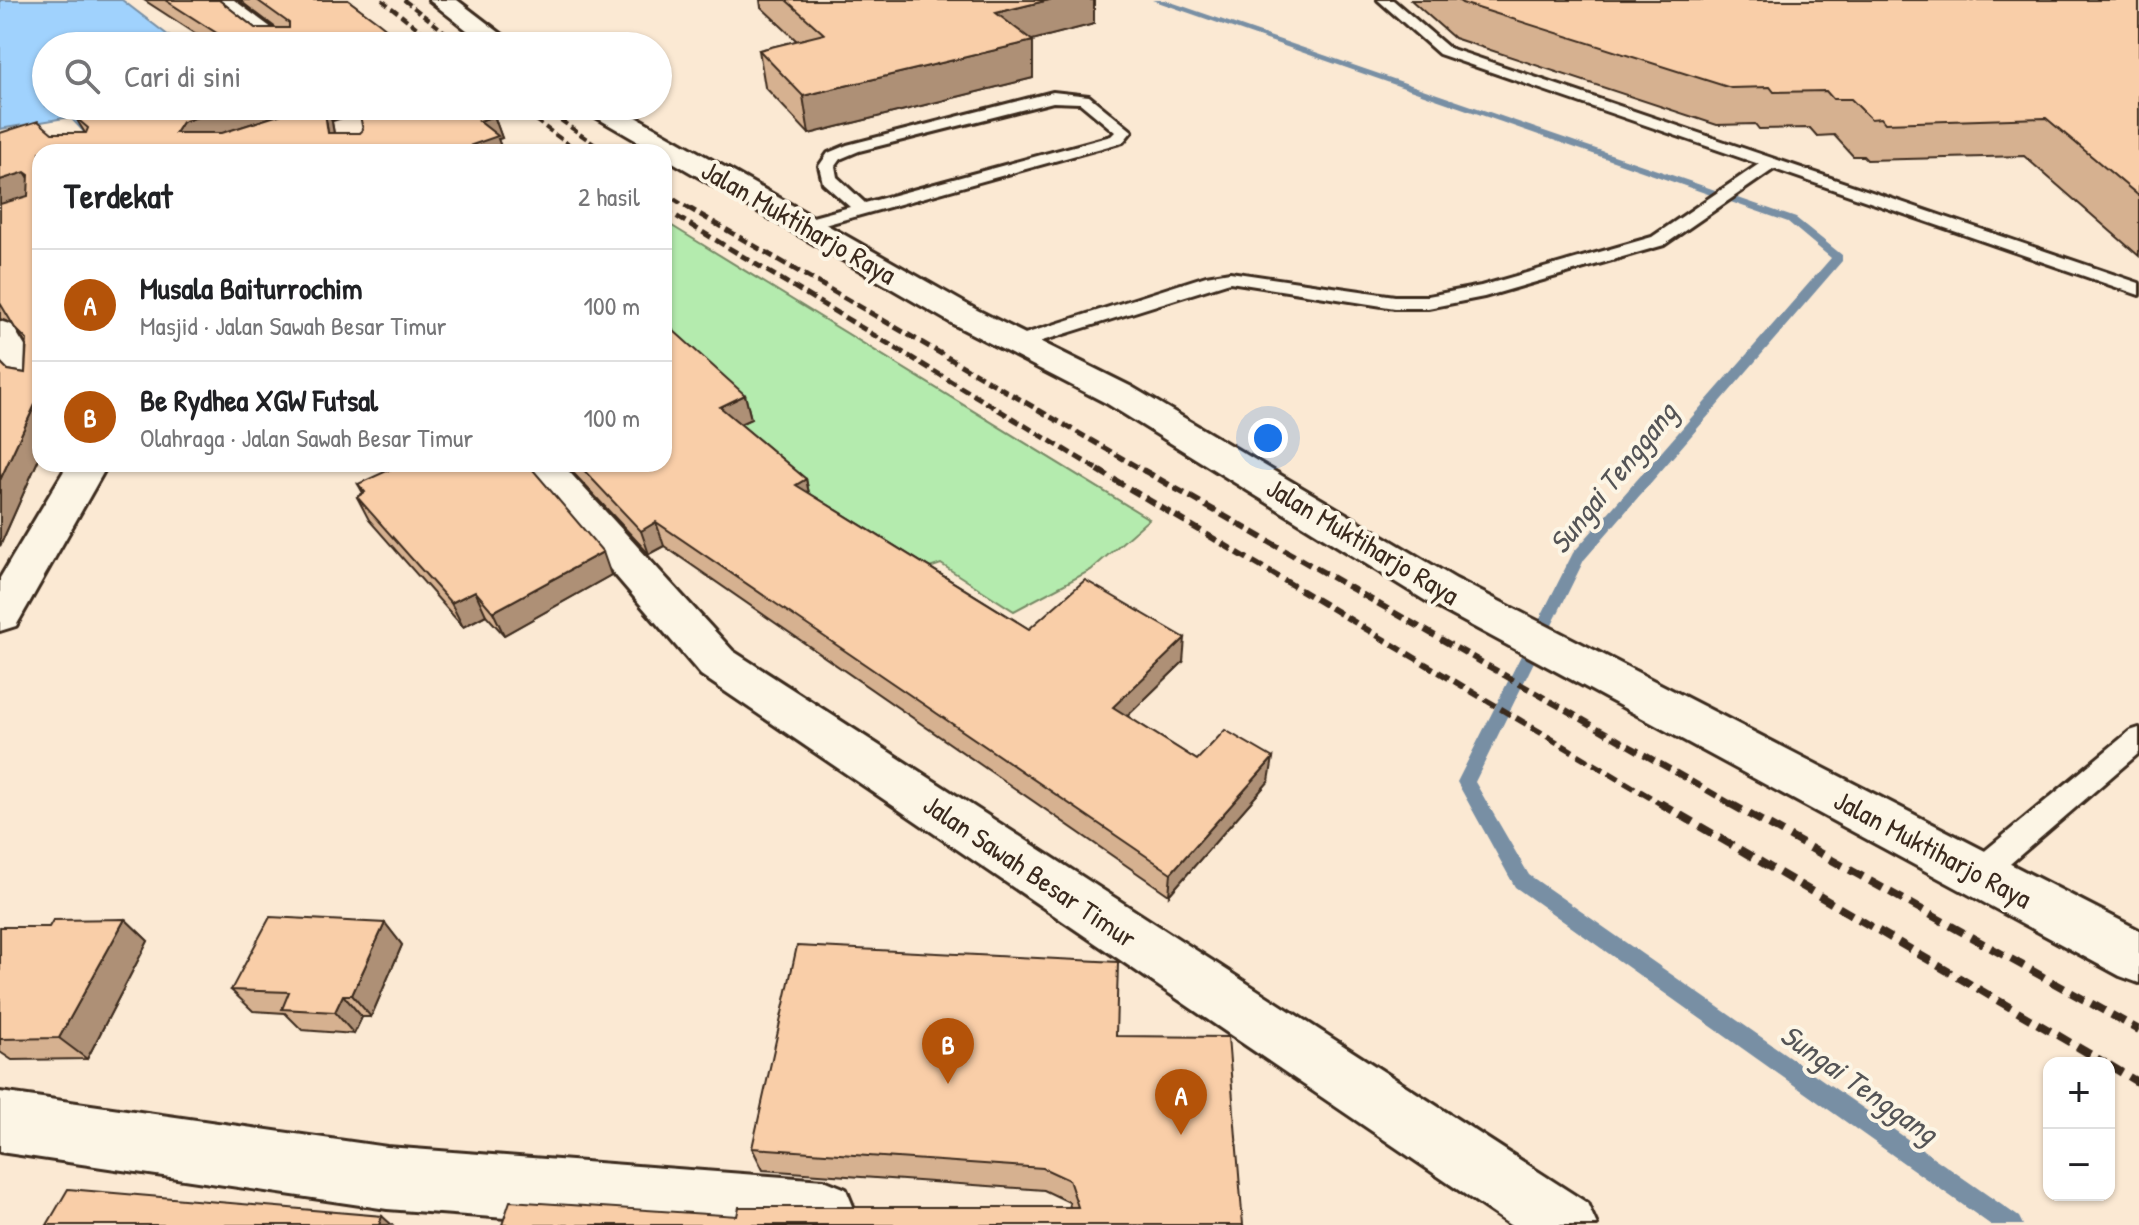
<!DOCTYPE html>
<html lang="id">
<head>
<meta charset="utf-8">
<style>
  :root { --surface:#fff; --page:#f6f6f6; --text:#202124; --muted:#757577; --line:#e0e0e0; --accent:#b45309 }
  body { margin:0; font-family:"Patrick Hand",sans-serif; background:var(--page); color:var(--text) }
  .controls { position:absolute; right:24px; bottom:24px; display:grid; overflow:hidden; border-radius:16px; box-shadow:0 2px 6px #0004 }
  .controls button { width:72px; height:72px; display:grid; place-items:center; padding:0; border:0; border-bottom:2px solid var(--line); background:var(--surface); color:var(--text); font:40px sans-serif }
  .you { position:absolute; left:1268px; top:438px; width:28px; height:28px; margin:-20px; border:6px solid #fff; border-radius:50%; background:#1a73e8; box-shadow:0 0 0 12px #1a73e833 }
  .badge { display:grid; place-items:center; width:52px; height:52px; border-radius:50%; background:var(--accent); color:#fff; font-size:26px; font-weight:700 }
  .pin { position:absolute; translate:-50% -66px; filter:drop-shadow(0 2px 4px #0008) }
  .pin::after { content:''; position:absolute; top:42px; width:28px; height:24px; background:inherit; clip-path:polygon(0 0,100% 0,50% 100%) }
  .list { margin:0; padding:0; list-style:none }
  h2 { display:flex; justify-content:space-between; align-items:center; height:104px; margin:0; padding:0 32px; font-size:34px }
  h2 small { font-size:26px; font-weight:400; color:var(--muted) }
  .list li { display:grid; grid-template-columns:52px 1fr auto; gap:24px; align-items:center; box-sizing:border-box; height:112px; padding:0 32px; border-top:2px solid var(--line) }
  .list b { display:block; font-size:30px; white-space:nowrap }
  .list p { margin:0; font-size:26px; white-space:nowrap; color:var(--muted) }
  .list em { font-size:26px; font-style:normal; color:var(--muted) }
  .icon { flex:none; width:44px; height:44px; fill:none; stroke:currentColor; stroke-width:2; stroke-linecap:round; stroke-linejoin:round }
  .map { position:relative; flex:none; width:2139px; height:1225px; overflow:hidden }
  .search { position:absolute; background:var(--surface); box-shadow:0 2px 6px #0004; left:32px; top:32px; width:640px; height:88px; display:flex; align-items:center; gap:20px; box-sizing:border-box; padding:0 28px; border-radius:44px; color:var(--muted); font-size:30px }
  .panel { position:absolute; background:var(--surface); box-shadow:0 2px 6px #0004; left:32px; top:144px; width:640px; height:328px; border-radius:24px }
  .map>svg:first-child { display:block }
  .green { fill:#b4ebae; stroke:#788a66; stroke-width:2 }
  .water { fill:#a0d2fd; stroke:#788fa4; stroke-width:2 }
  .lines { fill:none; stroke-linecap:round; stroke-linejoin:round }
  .stream { fill:#788fa4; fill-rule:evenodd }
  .service-casing { stroke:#3b2a1e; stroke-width:6 }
  .minor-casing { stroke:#3b2a1e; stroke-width:6 }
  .tertiary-casing { stroke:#3b2a1e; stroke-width:6 }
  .service { fill:#fcf5e5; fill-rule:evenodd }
  .minor { fill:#fcf5e5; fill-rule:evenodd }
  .tertiary { fill:#fcf5e5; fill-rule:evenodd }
  .rail-far3 { stroke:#3b2a1e; stroke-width:4; stroke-dasharray:8 4; stroke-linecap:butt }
  .rail-far2 { stroke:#3b2a1e; stroke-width:5; stroke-dasharray:10 5; stroke-linecap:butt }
  .rail-far1 { stroke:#3b2a1e; stroke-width:6; stroke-dasharray:12 6; stroke-linecap:butt }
  .rail { stroke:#3b2a1e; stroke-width:8; stroke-dasharray:15 8; stroke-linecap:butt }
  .wall { fill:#d6b190; stroke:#3b2a1e; stroke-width:2 }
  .shaded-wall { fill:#ae9076; stroke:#3b2a1e; stroke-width:2 }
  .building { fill:#f9cea8; stroke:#3b2a1e; stroke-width:2 }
  .labels { text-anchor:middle; stroke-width:8; stroke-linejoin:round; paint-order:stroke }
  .street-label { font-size:28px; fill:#3b2a1e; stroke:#fcf5e5 }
  .water-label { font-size:30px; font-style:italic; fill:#545456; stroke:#fcf5e5 }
</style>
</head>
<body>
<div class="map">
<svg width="2139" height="1225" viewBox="0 0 2139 1225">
  <rect width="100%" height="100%" fill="#fbe9d3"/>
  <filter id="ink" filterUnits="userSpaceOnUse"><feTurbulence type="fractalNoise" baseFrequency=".0125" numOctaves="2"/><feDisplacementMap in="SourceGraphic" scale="16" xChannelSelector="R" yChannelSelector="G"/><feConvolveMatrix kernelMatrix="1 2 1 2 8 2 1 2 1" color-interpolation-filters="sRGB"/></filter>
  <g filter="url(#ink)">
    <path class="green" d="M 664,221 L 1149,519 L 1091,570 L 1014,611 L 941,564 L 903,577 L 717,413 L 664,354 Z"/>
    <path class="water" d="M 0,0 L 122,0 L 182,46 L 46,46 L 46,106 L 187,106 L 86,134 L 70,117 L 0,129 Z"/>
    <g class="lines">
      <path class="stream" d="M 1152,0 L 1165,0 L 1796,218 L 1842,255 L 1842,261 L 1584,560 L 1475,782 L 1529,875 L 2019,1217 L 2023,1225 L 1991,1225 L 1515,887 L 1457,782 L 1573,553 L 1831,258 L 1788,222 Z"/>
      <g class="service-casing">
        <g id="service">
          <path d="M 1378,0 L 1393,0 L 1449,48 L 2139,283 L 2139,295 L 1774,169 L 1664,245 L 1484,297 L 1428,308 L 1395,308 L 1230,282 L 1023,347 L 1009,347 L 1006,343 L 1009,339 L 1206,276 L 1230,272 L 1395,296 L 1428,296 L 1481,286 L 1652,237 L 1759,164 L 1439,54 Z"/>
          <path d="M 1053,92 L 1089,96 L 1132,131 L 1123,142 L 810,229 L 804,230 L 795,225 L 798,221 L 850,207 L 823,183 L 819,166 L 828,153 L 847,145 ZM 1053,102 L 1080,103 L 1115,132 L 1111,136 L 865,203 L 837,177 L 835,166 L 840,159 L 859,151 Z"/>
          <path d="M 2139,728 L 2139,753 L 1989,882 L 1979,885 L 1969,882 L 1965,873 L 1969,864 L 2130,731 Z"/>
        </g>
      </g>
      <g class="minor-casing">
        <g id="minor">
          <path d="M 206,0 L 234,0 L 296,46 L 266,46 Z"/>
          <path d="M 316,106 L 358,106 L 354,112 L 233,152 L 189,152 L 194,146 Z"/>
          <path d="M 0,321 L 12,325 L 29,353 L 40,363 L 40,394 L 27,391 L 0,365 Z"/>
          <path d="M 68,464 L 108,464 L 16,626 L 0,631 L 0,578 Z"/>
          <path d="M 520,464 L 562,464 L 733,651 L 1587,1203 L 1597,1225 L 1510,1225 L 701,675 Z"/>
          <path d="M 0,1092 L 387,1147 L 824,1180 L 846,1189 L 855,1211 L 850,1225 L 596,1225 L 387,1209 L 0,1152 Z"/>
        </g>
      </g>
      <g class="tertiary-casing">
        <g id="tertiary">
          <path d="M 429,0 L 457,0 L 517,46 L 487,46 Z"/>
          <path d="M 583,106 L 617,106 L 977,310 L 1132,387 L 1456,579 L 2139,930 L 2139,983 L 2120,976 L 1426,601 L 1106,403 L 953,324 L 664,157 L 664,152 L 656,152 L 587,112 Z"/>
        </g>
      </g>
      <use href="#service" class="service"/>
      <use href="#minor" class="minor"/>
      <use href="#tertiary" class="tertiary"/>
      <g class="rail-far3">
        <path d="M 382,0 L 440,46"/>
        <path d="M 404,0 L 463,46"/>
        <path d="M 516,106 L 579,152"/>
        <path d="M 541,106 L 605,152"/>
        <path d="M 664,193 L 690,209"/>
      </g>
      <g class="rail-far2">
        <path d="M 687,207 L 1146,472"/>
        <path d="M 664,209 L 1102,472"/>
      </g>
      <g class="rail-far1">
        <path d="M 1098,470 L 1663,805"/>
        <path d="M 1143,470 L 1733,805"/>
      </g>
      <g class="rail">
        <path d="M 1660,803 L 2105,1063"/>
        <path d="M 1729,803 L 2139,1030"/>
        <path d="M 2109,1065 L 2139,1083"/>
      </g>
    </g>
    <g class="wall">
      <path d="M 144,0 L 219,0 L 255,28 L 276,28 L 239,0 L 348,0 L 408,46 L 215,46 Z"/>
      <path d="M 760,0 L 1094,0 L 1094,24 L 1031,40 L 1033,78 L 809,134 L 765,87 L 759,50 L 797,41 L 761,7 Z"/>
      <path d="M 1411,0 L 2139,0 L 2139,256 L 2024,156 L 1867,160 L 1863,156 L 1853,156 L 1834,135 L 1817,136 L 1810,128 L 1759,129 L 1755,124 L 1717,125 L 1454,38 Z"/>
      <path d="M 494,116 L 502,138 L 498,139 L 503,152 L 40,152 L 40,456 L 0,546 L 0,362 L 8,370 L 25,373 L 26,344 L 12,323 L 0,319 L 0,133 L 85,133 L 75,117 L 332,122 L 334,133 L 360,133 Z"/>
      <path d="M 745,395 L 751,419 L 740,424 L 806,479 L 809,493 L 1029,629 L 1183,662 L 1127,716 L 1197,760 L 1269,781 L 1169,895 L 664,546 L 649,554 L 565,464 L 664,464 Z"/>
      <path d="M 358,484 L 611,575 L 504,635 L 486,615 L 463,627 L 369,520 L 357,497 L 363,493 Z"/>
      <path d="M 125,919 L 148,941 L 87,1059 L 12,1060 L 0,1052 L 0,927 L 49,927 Z"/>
      <path d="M 385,923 L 402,945 L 371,1017 L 362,1017 L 354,1034 L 302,1030 L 285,1013 L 253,1011 L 231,990 Z"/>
      <path d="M 1116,1036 L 1243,1225 L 737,1216 L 1070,1207 L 1069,1202 L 1044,1190 L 763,1170 L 752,1148 Z"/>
    </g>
    <g class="shaded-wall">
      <path d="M 1049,0 L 1094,0 L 1094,24 L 997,49 L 996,13 Z"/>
      <path d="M 1033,41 L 1033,78 L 809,134 L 803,96 Z"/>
      <path d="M 231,106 L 306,106 L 193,143 L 175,133 L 182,122 Z"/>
      <path d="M 324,106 L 326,106 L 332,122 L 337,152 L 328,133 Z"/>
      <path d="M 494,116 L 502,138 L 498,139 L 503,152 L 474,152 L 472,145 L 479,121 Z"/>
      <path d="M 25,172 L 39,194 L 0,206 L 0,180 Z"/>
      <path d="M 40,394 L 40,456 L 0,546 L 0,480 Z"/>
      <path d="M 745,395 L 751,419 L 726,430 L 720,407 Z"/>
      <path d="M 806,479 L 811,503 L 796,485 Z"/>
      <path d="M 656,522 L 664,546 L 649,554 L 641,531 Z"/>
      <path d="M 603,552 L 611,575 L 504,635 L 493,612 Z"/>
      <path d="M 475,591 L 486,615 L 463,627 L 451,603 Z"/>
      <path d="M 1185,638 L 1183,662 L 1112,731 L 1113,707 Z"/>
      <path d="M 1273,758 L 1269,781 L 1169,895 L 1171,873 Z"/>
      <path d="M 125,919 L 148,941 L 87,1059 L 59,1038 Z"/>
      <path d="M 385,923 L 402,945 L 371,1017 L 352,995 Z"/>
      <path d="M 343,995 L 362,1017 L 354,1034 L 335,1012 Z"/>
      <path d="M 382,1216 L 392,1225 L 379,1225 Z"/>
    </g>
    <g class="building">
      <path d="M 165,0 L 219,0 L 255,28 L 289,28 L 289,23 L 257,0 L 348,0 L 378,22 L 408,46 L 237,46 Z"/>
      <path d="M 786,0 L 1049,0 L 996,13 L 1033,41 L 803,96 L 759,50 L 824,34 Z"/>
      <path d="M 1458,0 L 2139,0 L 2139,196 L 2046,118 L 1885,123 L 1881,118 L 1871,119 L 1851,99 L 1833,99 L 1826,91 L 1774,92 L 1770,87 L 1731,88 L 1462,3 Z"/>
      <path d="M 111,106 L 231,106 L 182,122 L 175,133 L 222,133 L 307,106 L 324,106 L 328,133 L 360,133 L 363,130 L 358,106 L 482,106 L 494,116 L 479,121 L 498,136 L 472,145 L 485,152 L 40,152 L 40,394 L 0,480 L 0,362 L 8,370 L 25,373 L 27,340 L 15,328 L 0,303 L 0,204 L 28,196 L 29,175 L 25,172 L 0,180 L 0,133 L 38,121 L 52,133 L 86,133 L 88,128 L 75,117 Z"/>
      <path d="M 664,322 L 745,395 L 720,407 L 806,479 L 796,485 L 1029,629 L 1085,580 L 1185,638 L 1113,707 L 1197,760 L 1225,730 L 1273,758 L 1171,873 L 656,522 L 641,531 L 578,464 L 664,464 Z"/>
      <path d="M 402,464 L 528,464 L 603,552 L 493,612 L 475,591 L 451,603 L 357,497 L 365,492 L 358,484 Z"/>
      <path d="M 270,917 L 385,923 L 352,995 L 343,995 L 335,1012 L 282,1009 L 289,992 L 231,990 Z"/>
      <path d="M 125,919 L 59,1038 L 0,1039 L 0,927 L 49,927 L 53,920 Z"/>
      <path d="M 797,946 L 1118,962 L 1116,1036 L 1228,1037 L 1243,1225 L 502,1225 L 510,1201 L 737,1216 L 739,1207 L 1078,1207 L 1069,1180 L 1043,1168 L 752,1148 Z"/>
      <path d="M 68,1189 L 382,1216 L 379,1225 L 47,1225 Z"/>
    </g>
  </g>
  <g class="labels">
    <g class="street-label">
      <text transform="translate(799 222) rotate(30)" y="10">Jalan Muktiharjo Raya</text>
      <text transform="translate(1363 541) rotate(31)" y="10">Jalan Muktiharjo Raya</text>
      <text transform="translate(1933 849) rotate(28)" y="10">Jalan Muktiharjo Raya</text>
      <text transform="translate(1030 871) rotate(34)" y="10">Jalan Sawah Besar Timur</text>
    </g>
    <g class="water-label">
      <text transform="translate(1613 478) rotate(-51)" y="10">Sungai Tenggang</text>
      <text transform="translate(1859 1084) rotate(35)" y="10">Sungai Tenggang</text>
    </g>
  </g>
</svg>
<div class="controls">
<button>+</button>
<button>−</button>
</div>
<div class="you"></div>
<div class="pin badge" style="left:1181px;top:1135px">A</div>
<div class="pin badge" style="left:948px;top:1084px">B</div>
<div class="search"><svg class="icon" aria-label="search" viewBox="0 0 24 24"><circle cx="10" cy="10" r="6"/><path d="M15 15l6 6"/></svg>Cari di sini</div>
<section class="panel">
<h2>Terdekat<small>2 hasil</small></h2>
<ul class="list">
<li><span class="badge">A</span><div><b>Musala Baiturrochim</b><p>Masjid · Jalan Sawah Besar Timur</p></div><em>100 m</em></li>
<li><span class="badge">B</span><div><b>Be Rydhea XGW Futsal</b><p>Olahraga · Jalan Sawah Besar Timur</p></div><em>100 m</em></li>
</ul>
</section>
</div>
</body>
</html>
